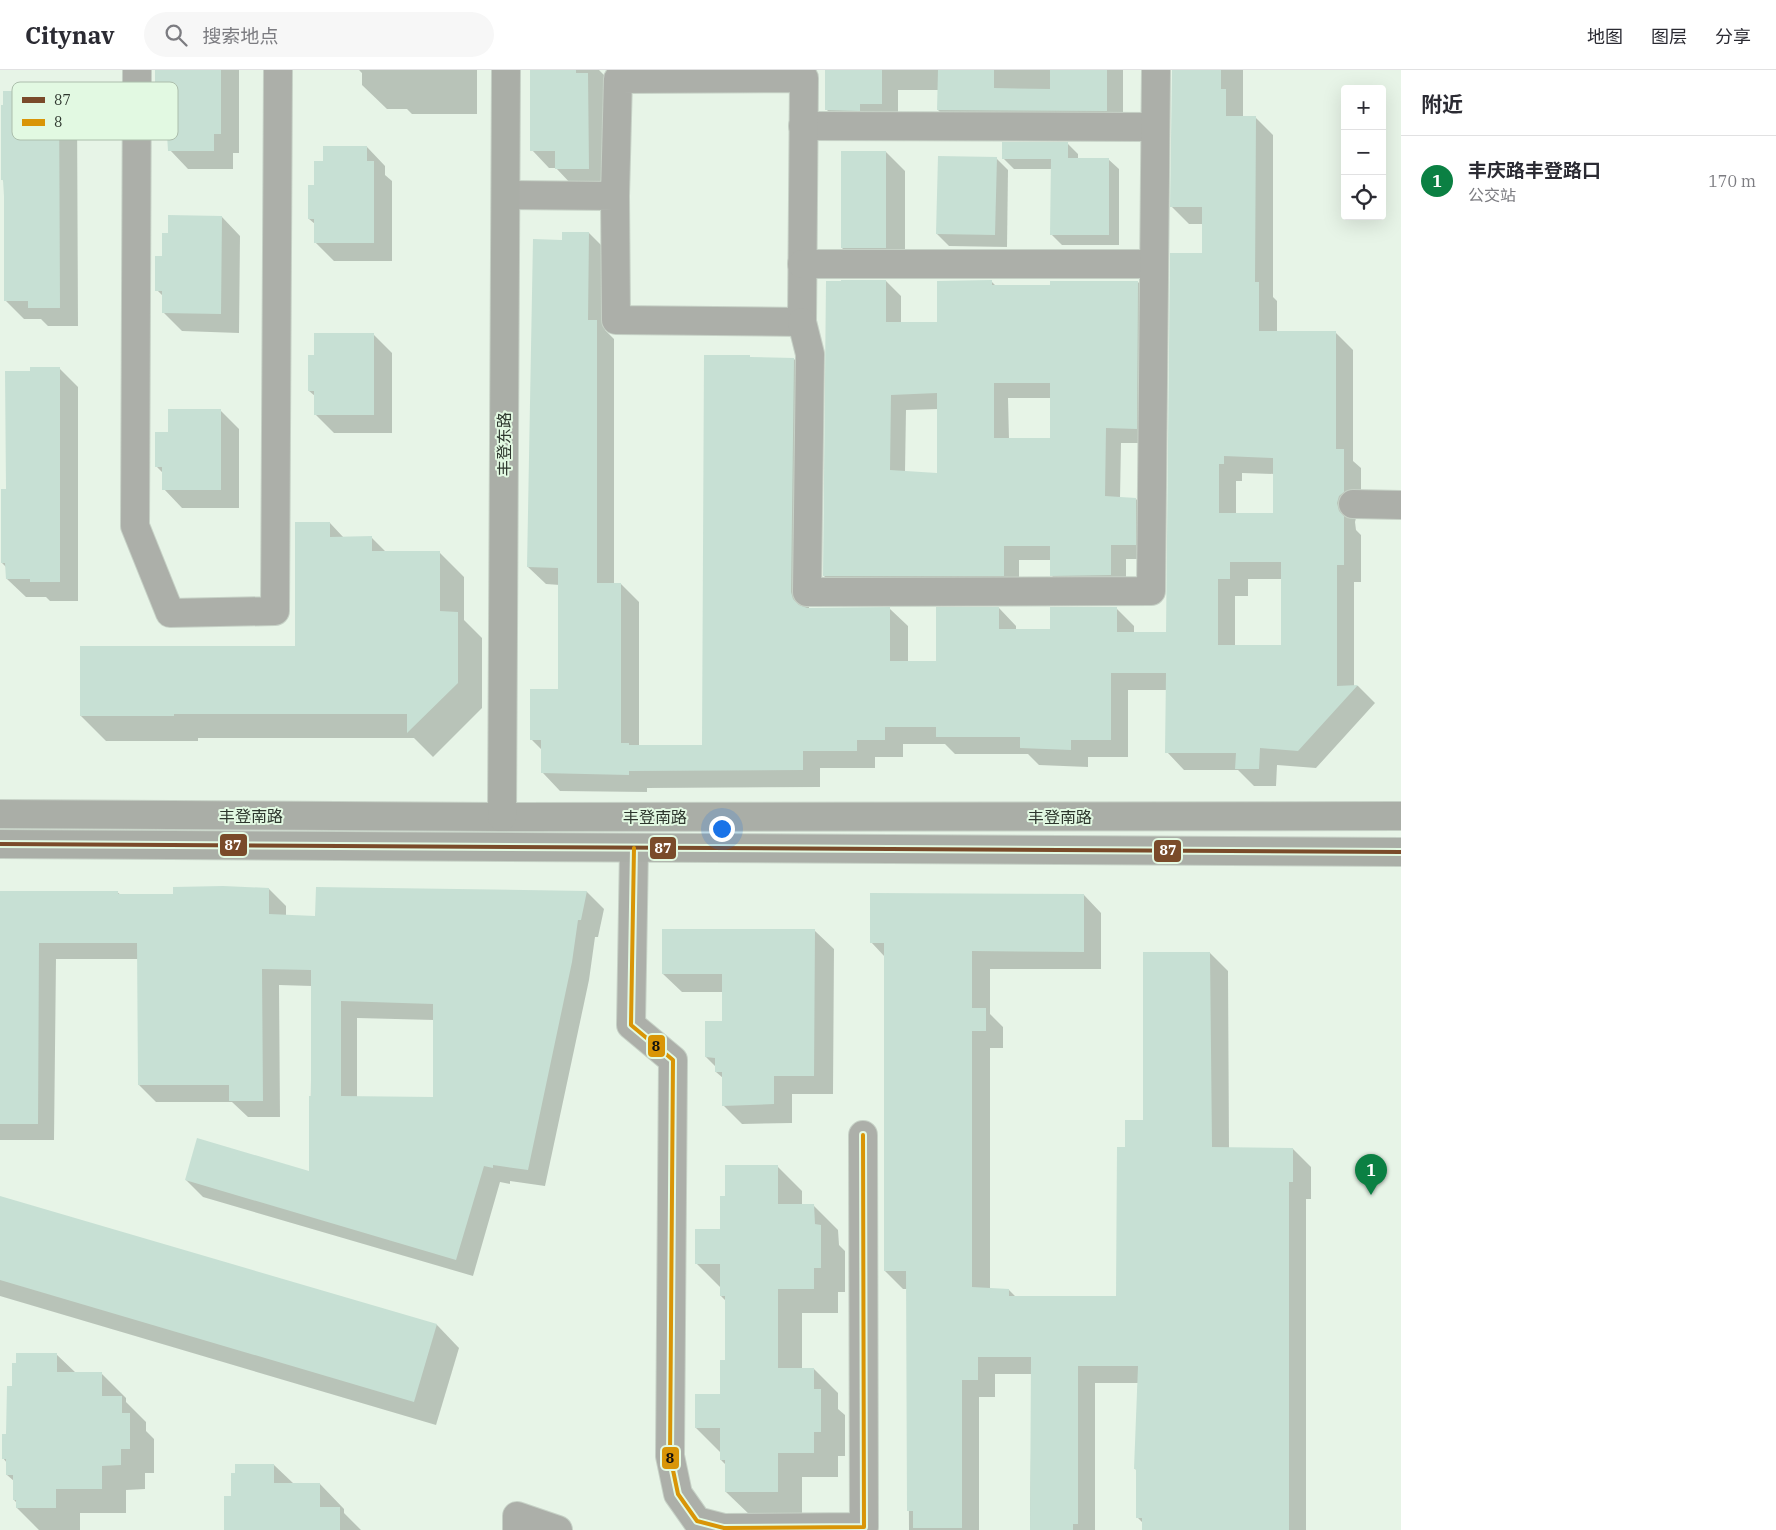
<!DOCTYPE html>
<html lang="zh">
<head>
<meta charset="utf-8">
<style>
  :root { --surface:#fff; --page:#f7f7f7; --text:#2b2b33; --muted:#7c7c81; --line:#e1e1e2; --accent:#0b8043 }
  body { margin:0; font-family:"IBM Plex Serif","Noto Sans SC",serif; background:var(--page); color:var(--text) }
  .controls { position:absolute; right:15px; top:15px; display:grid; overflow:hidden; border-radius:5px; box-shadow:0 5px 20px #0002 }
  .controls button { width:45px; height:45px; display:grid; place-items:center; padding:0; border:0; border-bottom:1px solid var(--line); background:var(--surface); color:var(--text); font:25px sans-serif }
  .you { position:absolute; left:721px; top:758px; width:18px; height:18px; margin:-12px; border:4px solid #fff; border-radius:50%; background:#1a73e8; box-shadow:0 0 0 8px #1a73e833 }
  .badge { display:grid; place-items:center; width:32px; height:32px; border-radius:50%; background:var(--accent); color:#fff; font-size:16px; font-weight:700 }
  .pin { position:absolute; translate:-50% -41px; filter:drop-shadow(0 1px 2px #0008) }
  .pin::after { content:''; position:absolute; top:26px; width:18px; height:15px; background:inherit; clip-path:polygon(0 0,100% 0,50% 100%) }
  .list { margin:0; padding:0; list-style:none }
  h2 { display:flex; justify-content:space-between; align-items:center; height:65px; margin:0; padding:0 20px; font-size:21px }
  h2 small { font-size:16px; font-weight:400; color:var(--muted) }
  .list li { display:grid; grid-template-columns:32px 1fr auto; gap:15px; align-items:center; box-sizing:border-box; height:90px; padding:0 20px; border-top:1px solid var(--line) }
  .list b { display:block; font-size:19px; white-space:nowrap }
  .list p { margin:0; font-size:16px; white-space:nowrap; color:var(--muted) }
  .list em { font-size:16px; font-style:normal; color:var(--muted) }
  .icon { flex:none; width:28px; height:28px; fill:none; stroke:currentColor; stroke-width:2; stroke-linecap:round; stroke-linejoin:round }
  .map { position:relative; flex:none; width:1401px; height:1460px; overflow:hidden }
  header { display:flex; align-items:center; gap:30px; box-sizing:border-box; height:70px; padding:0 25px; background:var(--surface); border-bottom:1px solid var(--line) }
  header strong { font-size:24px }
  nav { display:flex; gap:28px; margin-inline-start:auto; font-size:18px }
  .search { width:350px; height:45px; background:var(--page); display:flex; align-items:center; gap:12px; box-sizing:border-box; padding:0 18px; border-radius:28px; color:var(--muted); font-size:19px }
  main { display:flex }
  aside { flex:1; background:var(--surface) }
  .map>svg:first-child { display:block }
  .shadow { fill:#0003; fill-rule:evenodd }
  .building { fill:#c7e0d4; fill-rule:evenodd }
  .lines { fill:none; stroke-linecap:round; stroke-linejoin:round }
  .street-casing { stroke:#c6d1c6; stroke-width:30 }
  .secondary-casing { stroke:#c6d1c6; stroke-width:30 }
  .street { stroke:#acafa9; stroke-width:28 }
  .secondary { stroke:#aaaea7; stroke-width:28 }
  .bus-1-casing { stroke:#e2f9e2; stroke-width:8 }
  .bus-2-casing { stroke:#e2f9e2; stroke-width:8 }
  .bus-1 { stroke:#7a4b2a; stroke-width:4 }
  .bus-2 { stroke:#d99507; stroke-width:4 }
  .labels { text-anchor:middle; stroke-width:4; stroke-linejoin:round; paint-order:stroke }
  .street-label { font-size:16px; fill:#2d362d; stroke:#e2f9e2 }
  .key { fill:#e2f9e2; stroke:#acbeac; stroke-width:1 }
  .key-label { font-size:14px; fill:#2d362d }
  .line-badge { stroke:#e2f9e2; stroke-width:2 }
  .badge-label { font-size:14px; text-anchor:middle; font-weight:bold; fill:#fff }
  .pale-badge-label { font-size:14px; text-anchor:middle; font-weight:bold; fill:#111 }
</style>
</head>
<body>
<header>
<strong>Citynav</strong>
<div class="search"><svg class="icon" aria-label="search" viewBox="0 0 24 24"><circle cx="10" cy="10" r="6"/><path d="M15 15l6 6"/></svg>搜索地点</div>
<nav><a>地图</a><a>图层</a><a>分享</a></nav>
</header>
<main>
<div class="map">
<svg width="1401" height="1460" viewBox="0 0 1401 1460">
  <rect width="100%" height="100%" fill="#e7f4e7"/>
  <g class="shadow">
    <path d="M 157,0 L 239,0 L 239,83 L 233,83 L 233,99 L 188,99 L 170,80 L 169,71 L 162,64 L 162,45 L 157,39 Z"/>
    <path d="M 359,0 L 477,0 L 477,44 L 412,44 L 407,39 L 387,39 L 362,15 L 362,3 Z"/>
    <path d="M 532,0 L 599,0 L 605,6 L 606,116 L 573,116 L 556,98 L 549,98 L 532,80 Z"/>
    <path d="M 827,0 L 1123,0 L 1123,57 L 954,56 L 938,40 L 938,20 L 898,20 L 898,50 L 843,56 L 827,40 Z"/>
    <path d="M 1173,0 L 1243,0 L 1243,48 L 1256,48 L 1273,65 L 1273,227 L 1277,231 L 1277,262 L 1335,262 L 1353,280 L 1353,391 L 1361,398 L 1361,440 L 1357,444 L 1355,452 L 1356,460 L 1361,465 L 1361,512 L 1354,512 L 1354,616 L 1358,616 L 1375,633 L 1316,698 L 1277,695 L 1276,716 L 1254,716 L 1238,700 L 1184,700 L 1167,682 L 1167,620 L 1128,620 L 1128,687 L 1088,687 L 1088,697 L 1039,695 L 1028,684 L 955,684 L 945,674 L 903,674 L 903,687 L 875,687 L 875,698 L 820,698 L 820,717 L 647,718 L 647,722 L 560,721 L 543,703 L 543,681 L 532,670 L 559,620 L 560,515 L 546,514 L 528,497 L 563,171 L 589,163 L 607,181 L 605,260 L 614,269 L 614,514 L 621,514 L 639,532 L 639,677 L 703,677 L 751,288 L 794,289 L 812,307 L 809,539 L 890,539 L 908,556 L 908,592 L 937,592 L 999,538 L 1016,556 L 1016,561 L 1051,561 L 1116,538 L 1134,556 L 1134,563 L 1168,563 L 1204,184 L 1204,154 L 1189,154 L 1172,137 ZM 1242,403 L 1275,404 L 1275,444 L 1236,444 L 1236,411 L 1242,411 ZM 1248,509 L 1282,509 L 1283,576 L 1235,576 L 1235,526 L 1248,526 Z"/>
    <path d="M 59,17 L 77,36 L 78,256 L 48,256 L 41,249 L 24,249 L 5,230 L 4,112 L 2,109 Z"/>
    <path d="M 1068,74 L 1078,84 L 1078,89 L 1108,89 L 1119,99 L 1119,175 L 1062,175 L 1051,164 L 1052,99 L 1014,99 L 1003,88 Z"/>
    <path d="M 367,77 L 385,96 L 385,105 L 392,111 L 392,191 L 334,191 L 315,172 L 315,154 L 309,149 L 315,116 L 324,93 Z"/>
    <path d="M 886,82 L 905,101 L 905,197 L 861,197 L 842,178 Z"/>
    <path d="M 996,88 L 1008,100 L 1007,177 L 949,176 L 937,164 Z"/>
    <path d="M 222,147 L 240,166 L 239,263 L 182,261 L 164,243 L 164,227 L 157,220 L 169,164 Z"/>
    <path d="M 886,211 L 901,226 L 901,253 L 938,253 L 991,211 L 996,216 L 1051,216 L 1138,212 L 1153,227 L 1152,373 L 1121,373 L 1120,428 L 1136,429 L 1151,444 L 1150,489 L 1126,489 L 1126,520 L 1067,520 L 1051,505 L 1051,490 L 1019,490 L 1019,520 L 839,521 L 824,506 ZM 1008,328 L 1051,328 L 1051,369 L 1009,369 ZM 939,339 L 939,404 L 905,402 L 906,340 Z"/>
    <path d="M 373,264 L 392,283 L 392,363 L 334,363 L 315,344 L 315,326 L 309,321 Z"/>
    <path d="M 59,298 L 78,317 L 78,531 L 50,531 L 46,527 L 26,527 L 7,509 L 6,497 L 2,493 L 7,420 L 31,303 Z"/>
    <path d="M 220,340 L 239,359 L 239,438 L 182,438 L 164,419 L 164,404 L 157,397 L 169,363 Z"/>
    <path d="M 330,453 L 344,468 L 372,468 L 387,483 L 439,482 L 464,507 L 464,550 L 482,568 L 482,638 L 433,687 L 414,668 L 198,668 L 198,671 L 106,671 L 81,646 L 296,577 Z"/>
    <path d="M 317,818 L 587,822 L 604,839 L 598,867 L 595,867 L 589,910 L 545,1116 L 510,1111 L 510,1114 L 500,1112 L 473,1206 L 203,1127 L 186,1110 L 310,1103 L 312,916 L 279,915 L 280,1047 L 248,1047 L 232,1032 L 156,1032 L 139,1015 L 138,889 L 56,889 L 54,1070 L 0,1070 L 0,823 L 117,822 L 121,825 L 174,825 L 269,819 L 286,836 L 286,846 L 316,847 ZM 357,948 L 434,950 L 434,1028 L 357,1028 Z"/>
    <path d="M 1084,825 L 1101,843 L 1101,899 L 990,899 L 990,944 L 1003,957 L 1003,978 L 990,978 L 990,1219 L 1009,1220 L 1016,1227 L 1117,1227 L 1126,1078 L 1145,1051 L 1210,883 L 1228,901 L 1229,1079 L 1293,1079 L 1311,1097 L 1311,1129 L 1306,1129 L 1306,1460 L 1143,1460 L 1143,1453 L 1138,1448 L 1138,1401 L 1135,1399 L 1138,1313 L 1095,1313 L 1095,1460 L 1030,1460 L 1032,1304 L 995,1304 L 995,1327 L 979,1327 L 979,1460 L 909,1460 L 908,1219 L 903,1219 L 885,1201 L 885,887 L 871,872 Z"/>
    <path d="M 815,861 L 834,879 L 833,1024 L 792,1024 L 792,1053 L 742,1054 L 723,1035 L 723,1008 L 716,1002 L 716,997 L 706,987 L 723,952 L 723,922 L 682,922 L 663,904 Z"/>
    <path d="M 777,1096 L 802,1121 L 802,1135 L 813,1135 L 838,1160 L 839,1175 L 845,1181 L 845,1222 L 838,1222 L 838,1243 L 802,1243 L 802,1299 L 814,1299 L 838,1323 L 838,1339 L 845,1345 L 845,1386 L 838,1386 L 838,1407 L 802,1407 L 802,1446 L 751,1446 L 726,1422 L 726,1395 L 721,1390 L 721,1383 L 696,1358 L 721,1325 L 726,1292 L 726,1231 L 721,1226 L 721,1218 L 696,1193 L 721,1160 L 726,1127 Z"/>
    <path d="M 0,1127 L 437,1255 L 459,1278 L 436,1355 L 0,1226 Z"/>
    <path d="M 56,1284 L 76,1303 L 101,1303 L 126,1328 L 126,1332 L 146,1352 L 146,1361 L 154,1369 L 154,1403 L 145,1403 L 145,1419 L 126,1420 L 126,1443 L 80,1443 L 80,1460 L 39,1460 L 17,1438 L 17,1433 L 14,1430 L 14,1411 L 7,1405 L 7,1393 L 3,1388 L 13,1317 Z"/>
    <path d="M 274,1395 L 294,1414 L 320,1414 L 344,1439 L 344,1443 L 361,1460 L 226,1460 L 233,1427 Z"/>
  </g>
  <g class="building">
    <path d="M 155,0 L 221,0 L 221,64 L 214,64 L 214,81 L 168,81 L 167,64 L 161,64 L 161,40 L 155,40 Z"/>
    <path d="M 530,0 L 576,0 L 576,3 L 588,3 L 589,99 L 555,99 L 555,81 L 530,81 Z"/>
    <path d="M 825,0 L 882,0 L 882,34 L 860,34 L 860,41 L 825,40 Z"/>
    <path d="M 938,0 L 994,0 L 994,18 L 1050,19 L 1050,0 L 1107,0 L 1107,41 L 937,40 Z"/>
    <path d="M 1172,0 L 1221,0 L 1221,19 L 1226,19 L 1226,46 L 1256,46 L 1255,212 L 1259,212 L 1259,261 L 1336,261 L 1336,379 L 1344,379 L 1344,422 L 1339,426 L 1337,433 L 1339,441 L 1344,446 L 1344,495 L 1337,495 L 1337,616 L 1358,615 L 1298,681 L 1260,678 L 1259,699 L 1235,699 L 1236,683 L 1165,683 L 1166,603 L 1111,603 L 1111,670 L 1071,670 L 1071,680 L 1020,678 L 1020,667 L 936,667 L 936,657 L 885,657 L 885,670 L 857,670 L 857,681 L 803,681 L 803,700 L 629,701 L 629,705 L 541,703 L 541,670 L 530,670 L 530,619 L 558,619 L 558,498 L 527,497 L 533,169 L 562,170 L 562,162 L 589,162 L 588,250 L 597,250 L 597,513 L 621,513 L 621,673 L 629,673 L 629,675 L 702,675 L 704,285 L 750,285 L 750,287 L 794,288 L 791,522 L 793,529 L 799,535 L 807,538 L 890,537 L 890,591 L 936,591 L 936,537 L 999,537 L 999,559 L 1050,559 L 1050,537 L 1117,537 L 1117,562 L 1166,562 L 1170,183 L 1202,183 L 1202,137 L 1170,137 ZM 1224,386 L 1273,388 L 1273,443 L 1219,443 L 1219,394 L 1224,394 ZM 1230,492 L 1281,492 L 1281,575 L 1218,575 L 1218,509 L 1230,509 Z"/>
    <path d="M 28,16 L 59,16 L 60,238 L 28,238 L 28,231 L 4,231 L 4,126 L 3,110 L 1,110 L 1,35 L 3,35 L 3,21 L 28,21 Z"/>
    <path d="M 1002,72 L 1068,72 L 1068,88 L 1109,88 L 1109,165 L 1050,165 L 1051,89 L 1002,89 Z"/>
    <path d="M 323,76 L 367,76 L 367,91 L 374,91 L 374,173 L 314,173 L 314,149 L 308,149 L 308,115 L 314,115 L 314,91 L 323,91 Z"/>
    <rect x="841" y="81" width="45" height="97"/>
    <path d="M 938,86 L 997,87 L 995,165 L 936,164 Z"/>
    <path d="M 168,145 L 222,146 L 221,244 L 162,243 L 162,221 L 155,221 L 155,186 L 162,186 L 162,163 L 168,163 Z"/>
    <path d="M 841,210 L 886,210 L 886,252 L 937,252 L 937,211 L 992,210 L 992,215 L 1050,215 L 1050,211 L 1138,211 L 1137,359 L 1106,358 L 1105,426 L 1136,428 L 1136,475 L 1111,475 L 1111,505 L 1050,506 L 1050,476 L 1004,476 L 1004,506 L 823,506 L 826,211 L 841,211 ZM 994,313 L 1050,313 L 1050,368 L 994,368 ZM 937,323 L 937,403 L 890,400 L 891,325 Z"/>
    <path d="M 314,263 L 374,263 L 374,345 L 314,345 L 314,321 L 308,321 L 308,285 L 314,285 Z"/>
    <path d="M 30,297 L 60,297 L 60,512 L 30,512 L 30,509 L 6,509 L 5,493 L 1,493 L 1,419 L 6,419 L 5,301 L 30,301 Z"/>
    <path d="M 168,339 L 221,339 L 221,420 L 162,420 L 162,397 L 155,397 L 155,362 L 168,362 Z"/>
    <path d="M 295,452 L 330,452 L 330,467 L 372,466 L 372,481 L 440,481 L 440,541 L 458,542 L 458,613 L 407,663 L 407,644 L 174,644 L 174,646 L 80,646 L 80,576 L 295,576 Z"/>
    <path d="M 223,816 L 269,818 L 269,844 L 315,846 L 316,817 L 587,821 L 581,850 L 578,850 L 572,892 L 528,1100 L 493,1095 L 493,1098 L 484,1096 L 456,1190 L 185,1110 L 197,1068 L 309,1101 L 309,1026 L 311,1026 L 311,900 L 262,899 L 263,1031 L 229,1031 L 229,1015 L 138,1015 L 137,873 L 39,873 L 38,1054 L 0,1054 L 0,821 L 118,821 L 118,824 L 173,824 L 173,817 ZM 341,931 L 433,934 L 433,1027 L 341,1026 Z"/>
    <path d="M 870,823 L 1084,824 L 1084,882 L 972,881 L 972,938 L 986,938 L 986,961 L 972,961 L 972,1217 L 1009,1219 L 1009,1226 L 1116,1226 L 1117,1077 L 1125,1077 L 1125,1050 L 1143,1050 L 1143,882 L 1210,882 L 1212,1077 L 1293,1078 L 1293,1112 L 1289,1112 L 1289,1460 L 1142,1460 L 1142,1448 L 1136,1448 L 1136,1399 L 1134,1399 L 1138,1296 L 1078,1296 L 1078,1454 L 1073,1454 L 1073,1460 L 1030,1460 L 1031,1287 L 978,1287 L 978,1310 L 962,1310 L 962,1458 L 913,1458 L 913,1441 L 907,1441 L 906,1201 L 884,1201 L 884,873 L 870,873 Z"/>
    <path d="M 662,859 L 815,859 L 814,1006 L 774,1006 L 774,1034 L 722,1036 L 722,1002 L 715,1002 L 715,988 L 705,987 L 705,951 L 722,951 L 722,904 L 662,904 Z"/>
    <path d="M 725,1095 L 778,1095 L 778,1134 L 814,1134 L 815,1154 L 821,1155 L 821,1198 L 814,1198 L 814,1219 L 778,1219 L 778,1298 L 814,1298 L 814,1319 L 821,1319 L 821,1362 L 814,1362 L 814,1383 L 778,1383 L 778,1422 L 725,1422 L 725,1390 L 720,1390 L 720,1358 L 695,1358 L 695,1324 L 720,1324 L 720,1290 L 725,1290 L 725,1226 L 720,1226 L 720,1194 L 695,1194 L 695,1159 L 720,1159 L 720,1126 L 725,1126 Z"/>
    <path d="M 0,1126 L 437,1254 L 414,1332 L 0,1210 Z"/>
    <path d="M 16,1283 L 57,1283 L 57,1302 L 102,1302 L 102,1326 L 122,1326 L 122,1343 L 130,1343 L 130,1379 L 121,1379 L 121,1395 L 102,1396 L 102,1419 L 56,1419 L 56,1438 L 16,1438 L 16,1430 L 13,1430 L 13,1405 L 6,1405 L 6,1389 L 2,1389 L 2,1364 L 6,1364 L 7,1316 L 12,1316 L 12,1293 L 16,1293 Z"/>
    <path d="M 235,1394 L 274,1394 L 274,1413 L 320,1413 L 320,1437 L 340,1437 L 340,1460 L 224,1460 L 224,1426 L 231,1426 L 231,1403 L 235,1403 Z"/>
  </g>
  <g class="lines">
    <g class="street-casing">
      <g id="street">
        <path d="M 137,0 L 135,456 L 170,543 L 275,541 L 278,0"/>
        <path d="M 803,56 L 1155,57"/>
        <path d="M 506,125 L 615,126 L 616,250 L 802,252 L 804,8 L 618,9 L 615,126"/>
        <path d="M 802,194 L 1154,194"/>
        <path d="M 802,252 L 810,284 L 807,522 L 1151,521 L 1156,0"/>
        <path d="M 1353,434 L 1401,435"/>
        <path d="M 634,778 L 631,955 L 673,990 L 670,1386 L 678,1424 L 697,1451 L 724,1458 L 864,1457 L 863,1065"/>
        <path d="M 517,1460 L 517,1446 L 558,1460"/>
      </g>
    </g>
    <g class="secondary-casing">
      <g id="secondary">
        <path d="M 0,744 L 502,747 L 1401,746"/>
        <path d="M 502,747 L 506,0"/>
        <path d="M 0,774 L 1401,782"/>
      </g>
    </g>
    <use href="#street" class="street"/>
    <use href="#secondary" class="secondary"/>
    <g class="bus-1-casing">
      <path id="bus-1" d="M 0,774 L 1401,782"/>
    </g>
    <g class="bus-2-casing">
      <path id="bus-2" d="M 634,778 L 631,955 L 673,990 L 670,1386 L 678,1424 L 697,1451 L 724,1458 L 864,1457 L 863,1065"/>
    </g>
    <use href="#bus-1" class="bus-1"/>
    <use href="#bus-2" class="bus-2"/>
  </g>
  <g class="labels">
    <g class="street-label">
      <text transform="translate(504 374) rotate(-90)" y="6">丰登东路</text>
      <text x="251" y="752">丰登南路</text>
      <text x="655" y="753">丰登南路</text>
      <text x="1060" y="753">丰登南路</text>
    </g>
  </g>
  <rect x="12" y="12" width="166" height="58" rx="8" class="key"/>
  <rect x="22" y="27" width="23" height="6" fill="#7a4b2a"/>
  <rect x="22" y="49" width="23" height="7" fill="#d99507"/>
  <g class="key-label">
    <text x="54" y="35">87</text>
    <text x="54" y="57">8</text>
  </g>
  <g class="line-badge">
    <rect x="219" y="763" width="29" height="24" rx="5" fill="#7a4b2a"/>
    <rect x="649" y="766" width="28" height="24" rx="5" fill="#7a4b2a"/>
    <rect x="1153" y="769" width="29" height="24" rx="5" fill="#7a4b2a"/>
    <rect x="647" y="964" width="19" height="24" rx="5" fill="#d99507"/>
    <rect x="661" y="1376" width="19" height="24" rx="5" fill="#d99507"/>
  </g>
  <g class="badge-label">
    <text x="233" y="780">87</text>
    <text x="663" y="783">87</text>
    <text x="1168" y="785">87</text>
  </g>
  <g class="pale-badge-label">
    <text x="656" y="981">8</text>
    <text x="670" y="1393">8</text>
  </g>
</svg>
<div class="controls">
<button>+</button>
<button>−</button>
<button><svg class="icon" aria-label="locate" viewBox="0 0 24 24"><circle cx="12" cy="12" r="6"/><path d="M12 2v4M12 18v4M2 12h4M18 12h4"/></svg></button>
</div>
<div class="you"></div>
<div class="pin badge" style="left:1371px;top:1125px">1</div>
</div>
<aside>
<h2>附近<small></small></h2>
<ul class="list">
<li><span class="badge">1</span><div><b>丰庆路丰登路口</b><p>公交站</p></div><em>170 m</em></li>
</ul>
</aside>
</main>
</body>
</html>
